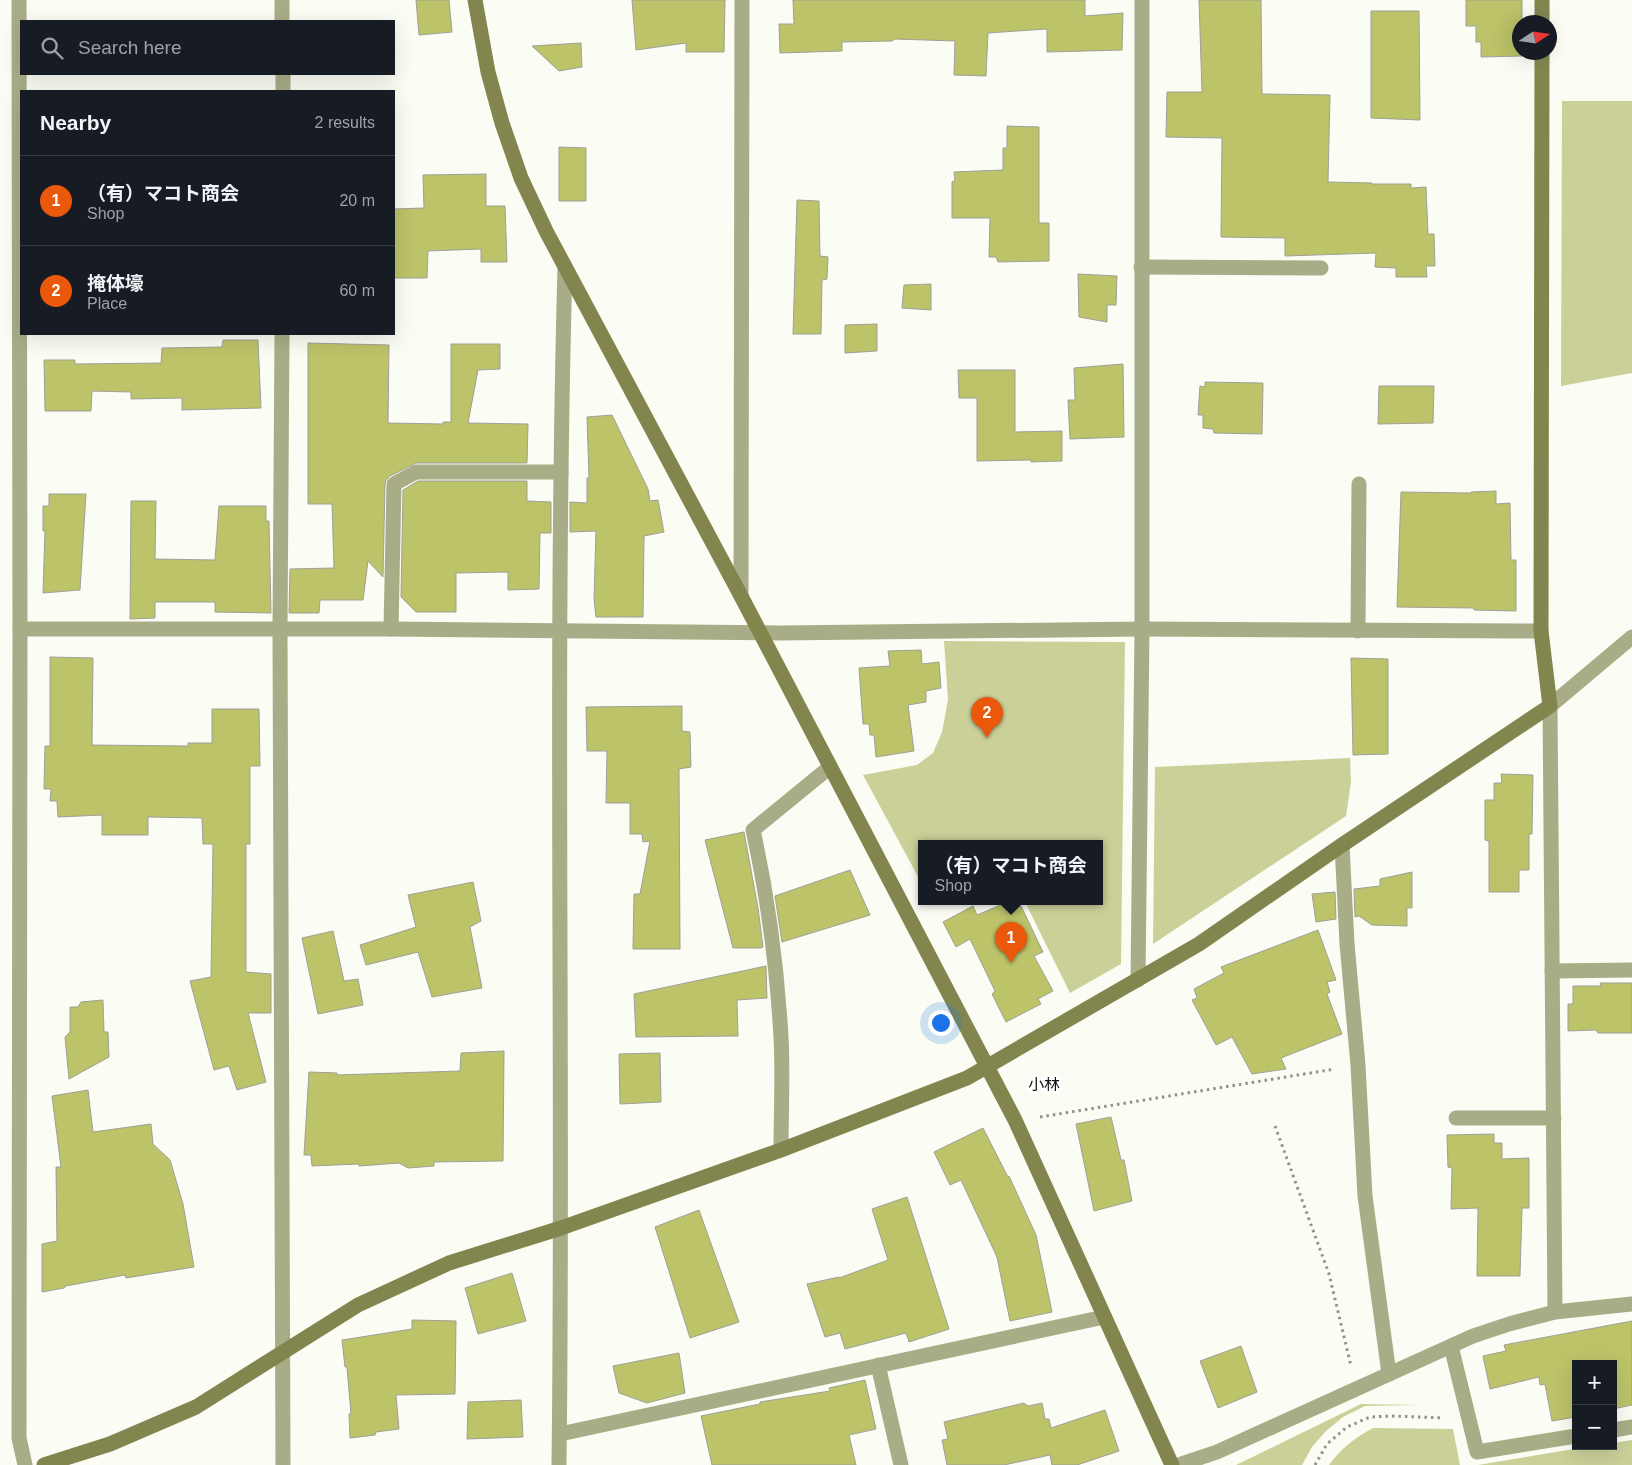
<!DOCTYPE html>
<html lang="en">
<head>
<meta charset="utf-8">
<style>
  :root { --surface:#171b24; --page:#242831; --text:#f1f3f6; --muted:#9ea1a6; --line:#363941; --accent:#ea580c }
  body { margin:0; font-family:Arial,"Noto Sans JP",sans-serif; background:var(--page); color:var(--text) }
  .controls { position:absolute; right:15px; bottom:15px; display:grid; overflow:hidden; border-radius:0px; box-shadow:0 5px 20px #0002 }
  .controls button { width:45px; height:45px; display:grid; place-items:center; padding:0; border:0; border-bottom:1px solid var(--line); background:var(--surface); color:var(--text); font:25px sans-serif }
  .compass { position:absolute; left:1512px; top:15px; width:45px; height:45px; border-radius:50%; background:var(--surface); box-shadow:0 5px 20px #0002; rotate:78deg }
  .you { position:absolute; left:940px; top:1022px; width:18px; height:18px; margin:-12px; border:4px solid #fff; border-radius:50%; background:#1a73e8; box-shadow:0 0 0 8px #1a73e833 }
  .badge { display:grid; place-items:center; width:32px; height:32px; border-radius:50%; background:var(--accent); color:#fff; font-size:16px; font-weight:700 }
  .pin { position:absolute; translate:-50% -41px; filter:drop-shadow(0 1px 2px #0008) }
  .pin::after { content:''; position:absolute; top:26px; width:18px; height:15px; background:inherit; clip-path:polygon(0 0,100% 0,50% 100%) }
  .popup { position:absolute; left:918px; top:840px; width:185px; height:65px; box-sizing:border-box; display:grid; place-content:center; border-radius:0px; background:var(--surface); filter:drop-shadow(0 1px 4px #0005); font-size:16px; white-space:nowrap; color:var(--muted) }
  .popup b { font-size:19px; color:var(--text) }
  .popup::after { content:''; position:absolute; left:50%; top:100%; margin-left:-10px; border:10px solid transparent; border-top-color:var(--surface) }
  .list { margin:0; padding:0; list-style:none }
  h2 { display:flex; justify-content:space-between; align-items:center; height:65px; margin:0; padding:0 20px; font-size:21px }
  h2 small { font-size:16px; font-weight:400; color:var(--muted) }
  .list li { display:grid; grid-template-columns:32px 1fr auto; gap:15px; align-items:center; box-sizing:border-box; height:90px; padding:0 20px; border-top:1px solid var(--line) }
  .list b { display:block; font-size:19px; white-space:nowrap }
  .list p { margin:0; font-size:16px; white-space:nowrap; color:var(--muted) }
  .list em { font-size:16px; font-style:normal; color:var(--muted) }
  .icon { flex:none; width:28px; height:28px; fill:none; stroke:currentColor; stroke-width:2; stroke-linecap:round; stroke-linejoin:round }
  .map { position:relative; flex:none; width:1632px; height:1465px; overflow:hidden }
  .search { position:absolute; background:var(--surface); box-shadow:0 5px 20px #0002; left:20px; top:20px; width:375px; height:55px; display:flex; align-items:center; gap:12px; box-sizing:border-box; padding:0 18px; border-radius:0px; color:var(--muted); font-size:19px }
  .panel { position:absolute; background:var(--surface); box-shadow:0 5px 20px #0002; left:20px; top:90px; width:375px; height:245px; border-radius:0px }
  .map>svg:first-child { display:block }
  .green { fill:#cbd099 }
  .building { fill:#bcc368; stroke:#9fa098 }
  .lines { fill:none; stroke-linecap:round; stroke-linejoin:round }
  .path { stroke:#92928c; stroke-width:3; stroke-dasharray:2.5 4; stroke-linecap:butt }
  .lane { stroke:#a9ad87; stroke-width:15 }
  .street { stroke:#a9ad87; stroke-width:15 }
  .secondary { stroke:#82864e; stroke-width:15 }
  .labels { text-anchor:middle; stroke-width:5; stroke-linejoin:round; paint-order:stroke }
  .quarter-label { font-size:16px; fill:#141411; stroke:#fff }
</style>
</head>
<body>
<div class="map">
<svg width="1632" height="1465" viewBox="0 0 1632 1465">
  <rect width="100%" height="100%" fill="#fbfcf3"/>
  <g class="green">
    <path d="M 1562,101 L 1632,101 L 1632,373 L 1561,386 Z"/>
    <path d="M 944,641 L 1125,642 L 1121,964 L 1070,993 L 1025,902 L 1100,902 L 1100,844 L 922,844 L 922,884 L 863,775 L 917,765 L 933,753 L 942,732 L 948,700 Z"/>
    <path d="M 1350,758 L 1351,782 L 1346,816 L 1153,944 L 1155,767 Z"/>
    <path d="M 1361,1404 L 1419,1405 L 1365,1406 L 1343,1417 L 1326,1431 L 1312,1447 L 1302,1465 L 1236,1465 Z"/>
    <path d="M 1373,1428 L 1453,1429 L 1460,1465 L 1329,1465 C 1341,1448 1355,1438 1373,1428 Z"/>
    <path d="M 1632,1440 L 1632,1465 L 1478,1465 L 1592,1446 L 1613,1446 L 1613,1443 Z"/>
  </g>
  <g class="building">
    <path d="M 416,0 L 449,0 L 452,32 L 419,35 Z"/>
    <path d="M 632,0 L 725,0 L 724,52 L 686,52 L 686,43 L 636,50 Z"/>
    <path d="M 793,0 L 1085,0 L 1085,16 L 1123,13 L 1122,50 L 1047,52 L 1047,29 L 988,33 L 986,76 L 954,75 L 955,41 L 895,39 L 892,41 L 842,42 L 842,51 L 780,53 L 779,24 L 794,24 Z"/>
    <path d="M 1199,0 L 1261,0 L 1262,94 L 1330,95 L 1328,182 L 1372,183 L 1372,184 L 1411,184 L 1411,188 L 1426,187 L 1428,234 L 1434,234 L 1435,266 L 1426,266 L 1427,277 L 1396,277 L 1396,268 L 1375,267 L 1376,253 L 1285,256 L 1285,238 L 1221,237 L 1222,138 L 1166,137 L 1167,92 L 1202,92 Z"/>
    <path d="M 1466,0 L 1522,0 L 1522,22 L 1520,22 L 1520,52 L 1522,52 L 1522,56 L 1481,57 L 1481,42 L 1476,42 L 1476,26 L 1466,26 Z"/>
    <path d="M 1371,11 L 1419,11 L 1420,120 L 1371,118 Z"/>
    <path d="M 581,43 L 582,67 L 559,71 L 532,46 Z"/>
    <path d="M 1007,126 L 1039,127 L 1039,223 L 1049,223 L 1049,261 L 998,262 L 996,257 L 989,257 L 990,218 L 952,218 L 952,182 L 955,180 L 954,172 L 1003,170 L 1003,148 L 1007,148 Z"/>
    <path d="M 559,147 L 586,148 L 586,201 L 559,201 Z"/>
    <path d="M 486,174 L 486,206 L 505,206 L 507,262 L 481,262 L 481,249 L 428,251 L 427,278 L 394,278 L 394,209 L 424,208 L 423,175 Z"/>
    <path d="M 797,200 L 819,201 L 820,256 L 828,257 L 827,279 L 822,280 L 821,334 L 793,334 Z"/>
    <path d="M 1078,274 L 1117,276 L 1116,305 L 1107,305 L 1107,322 L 1079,317 Z"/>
    <path d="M 931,284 L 931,310 L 902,308 L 904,285 Z"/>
    <path d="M 877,324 L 877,351 L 845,353 L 845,325 Z"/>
    <path d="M 223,340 L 258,340 L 261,408 L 182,410 L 182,398 L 131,399 L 131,392 L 92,391 L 91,411 L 45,411 L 44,360 L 75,360 L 75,364 L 161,363 L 162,348 L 222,347 Z"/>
    <path d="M 308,343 L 389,345 L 388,423 L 443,424 L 443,422 L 451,422 L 451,344 L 500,344 L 500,369 L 478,370 L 468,423 L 528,424 L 527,463 L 416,463 L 390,476 L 386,480 L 385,484 L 383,577 L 368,561 L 363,600 L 320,600 L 319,613 L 289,613 L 290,569 L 334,568 L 332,504 L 308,504 Z"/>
    <path d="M 1123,364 L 1124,437 L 1070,439 L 1068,400 L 1075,400 L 1074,368 Z"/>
    <path d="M 958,370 L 1015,370 L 1015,432 L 1062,431 L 1062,461 L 1031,462 L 1031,460 L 977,461 L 977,398 L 959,398 Z"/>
    <path d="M 1205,382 L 1263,383 L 1262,434 L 1214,433 L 1213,429 L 1203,428 L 1203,415 L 1198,415 L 1200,386 L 1205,387 Z"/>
    <path d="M 1379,386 L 1434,386 L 1433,423 L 1378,424 Z"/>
    <path d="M 612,415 L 648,489 L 650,501 L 658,500 L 664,532 L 644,536 L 643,617 L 596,617 L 594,599 L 596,531 L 570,532 L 570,502 L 587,503 L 587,478 L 589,478 L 587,417 Z"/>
    <path d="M 418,481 L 527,481 L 527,501 L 551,502 L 551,533 L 540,533 L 539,589 L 508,590 L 508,572 L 456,573 L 456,612 L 416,612 L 401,597 L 403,490 Z"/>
    <path d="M 1496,491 L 1496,504 L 1510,503 L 1511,560 L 1516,560 L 1516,611 L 1474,610 L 1474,608 L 1397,607 L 1401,492 L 1471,493 L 1471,492 Z"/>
    <path d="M 49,494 L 86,494 L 80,590 L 43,593 L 45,531 L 43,531 L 43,506 L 49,506 Z"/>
    <path d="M 131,501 L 156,501 L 155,559 L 215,560 L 219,506 L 266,506 L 266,521 L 269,521 L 271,613 L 215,612 L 215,602 L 155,602 L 155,618 L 130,619 Z"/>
    <path d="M 921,650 L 922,664 L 939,662 L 941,688 L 926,691 L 926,702 L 908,705 L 914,751 L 876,757 L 874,735 L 870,735 L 869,724 L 863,724 L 859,668 L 890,666 L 888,651 Z"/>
    <path d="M 50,657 L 93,658 L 92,745 L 188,746 L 188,743 L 212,743 L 212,709 L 259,709 L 260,766 L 250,766 L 250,844 L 246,844 L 246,972 L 271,974 L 271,1013 L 248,1013 L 266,1082 L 237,1090 L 229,1066 L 214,1070 L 190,981 L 211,977 L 213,844 L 203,844 L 202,818 L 148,817 L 148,835 L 102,835 L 102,815 L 58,817 L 57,801 L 50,801 L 51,789 L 44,789 L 45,746 L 50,746 Z"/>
    <path d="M 1351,658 L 1388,659 L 1388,754 L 1353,755 Z"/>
    <path d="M 682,706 L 682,731 L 690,732 L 691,767 L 679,769 L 680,949 L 633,949 L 634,894 L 640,894 L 650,841 L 643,842 L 642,834 L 630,834 L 630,803 L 606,803 L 607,751 L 587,751 L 586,707 Z"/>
    <path d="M 1501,774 L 1533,775 L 1532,834 L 1529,834 L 1529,870 L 1519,870 L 1519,892 L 1489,892 L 1489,841 L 1485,840 L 1485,800 L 1494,800 L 1494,783 L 1502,783 Z"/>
    <path d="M 744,832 L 758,908 L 763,947 L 761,948 L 733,948 L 705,840 Z"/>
    <path d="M 850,870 L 870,915 L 782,942 L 775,896 Z"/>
    <path d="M 1412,872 L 1412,908 L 1407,908 L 1407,926 L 1372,925 L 1359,916 L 1355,917 L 1354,889 L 1380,886 L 1380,879 Z"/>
    <path d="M 473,882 L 481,921 L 470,927 L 482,988 L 432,997 L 418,952 L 366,965 L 360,945 L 416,927 L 408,895 Z"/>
    <path d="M 1335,892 L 1336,919 L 1316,922 L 1312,894 Z"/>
    <path d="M 1003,904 L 1007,913 L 1021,906 L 1043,952 L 1034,956 L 1053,991 L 1038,999 L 1041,1004 L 1006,1022 L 992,994 L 995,991 L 970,939 L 956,947 L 943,922 L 973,906 L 977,915 Z"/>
    <path d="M 1318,930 L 1336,980 L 1327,982 L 1330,992 L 1327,994 L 1342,1034 L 1281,1058 L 1286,1069 L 1252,1074 L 1232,1037 L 1216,1045 L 1192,1000 L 1197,998 L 1194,989 L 1224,973 L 1221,967 Z"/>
    <path d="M 333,931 L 344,981 L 358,979 L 363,1005 L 318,1014 L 302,938 Z"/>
    <path d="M 766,966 L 767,998 L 737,1000 L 738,1036 L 636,1037 L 634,994 Z"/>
    <path d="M 1600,983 L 1632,983 L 1632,1033 L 1598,1033 L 1596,1030 L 1568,1031 L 1568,1004 L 1573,1004 L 1573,986 L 1601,986 Z"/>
    <path d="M 103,1000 L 104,1032 L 108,1032 L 109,1057 L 69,1079 L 65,1037 L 70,1032 L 70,1007 L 78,1007 L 81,1002 Z"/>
    <path d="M 504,1051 L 503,1161 L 434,1162 L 434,1166 L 408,1168 L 399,1163 L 359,1166 L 359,1164 L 312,1166 L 311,1155 L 304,1155 L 309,1072 L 337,1073 L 337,1075 L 460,1071 L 461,1053 Z"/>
    <path d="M 660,1053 L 661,1102 L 620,1104 L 619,1054 Z"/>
    <path d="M 88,1090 L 93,1132 L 151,1124 L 153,1144 L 170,1160 L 183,1204 L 194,1267 L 126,1278 L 125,1275 L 66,1286 L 64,1288 L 42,1292 L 42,1244 L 57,1241 L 56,1167 L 61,1167 L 52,1096 Z"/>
    <path d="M 1111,1117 L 1121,1160 L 1124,1160 L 1132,1201 L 1094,1211 L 1076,1124 Z"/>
    <path d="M 983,1128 L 1008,1177 L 1009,1176 L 1036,1235 L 1052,1312 L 1010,1321 L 997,1257 L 961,1180 L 950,1185 L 934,1152 Z"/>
    <path d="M 1494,1134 L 1494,1143 L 1502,1143 L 1502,1159 L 1529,1158 L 1529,1208 L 1522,1208 L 1520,1276 L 1477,1276 L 1478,1208 L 1451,1209 L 1452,1168 L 1448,1167 L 1447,1135 Z"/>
    <path d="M 907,1197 L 949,1329 L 909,1342 L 906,1333 L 845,1349 L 840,1333 L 825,1337 L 807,1284 L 839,1277 L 839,1278 L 888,1260 L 872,1209 Z"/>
    <path d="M 699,1210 L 739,1322 L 690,1338 L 655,1227 Z"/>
    <path d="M 512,1273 L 526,1321 L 478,1334 L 465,1288 Z"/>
    <path d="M 412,1320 L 456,1321 L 455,1394 L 396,1395 L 399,1429 L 376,1432 L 375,1435 L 350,1438 L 349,1414 L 351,1414 L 347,1367 L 345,1367 L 342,1340 L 412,1329 Z"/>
    <path d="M 1632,1321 L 1632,1405 L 1613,1409 L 1613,1364 L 1576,1364 L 1576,1417 L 1552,1421 L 1545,1384 L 1540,1385 L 1539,1377 L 1490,1389 L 1483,1356 L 1506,1351 L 1504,1345 Z"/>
    <path d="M 1241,1346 L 1257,1392 L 1218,1408 L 1200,1361 Z"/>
    <path d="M 679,1353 L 685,1393 L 647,1403 L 619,1393 L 613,1366 Z"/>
    <path d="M 865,1380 L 876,1429 L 849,1435 L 856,1465 L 712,1465 L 701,1416 L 760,1404 L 760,1402 L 830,1391 L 829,1388 Z"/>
    <path d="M 521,1400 L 523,1437 L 467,1439 L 468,1402 Z"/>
    <path d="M 1024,1403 L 1028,1406 L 1042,1403 L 1045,1419 L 1049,1419 L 1051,1428 L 1105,1410 L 1119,1451 L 1077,1465 L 1052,1465 L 1050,1455 L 1004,1465 L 947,1465 L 942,1440 L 948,1439 L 944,1422 Z"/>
  </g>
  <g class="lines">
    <g class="path">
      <path d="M 1040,1117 L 1335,1069"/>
      <path d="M 1275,1126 L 1329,1274 L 1351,1366"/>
      <path d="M 1315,1465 L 1327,1444 L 1347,1427 L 1370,1417 L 1391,1416 L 1444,1418"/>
    </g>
    <g class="lane">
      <path d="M 1141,267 L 1321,268"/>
      <path d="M 391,629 L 394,484 L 416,472 L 561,472"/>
      <path d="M 1358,631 L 1359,484"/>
      <path d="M 1342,845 L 1347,944 L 1358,1065 L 1365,1196 L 1389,1374"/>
      <path d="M 1552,971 L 1632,970"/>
      <path d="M 1456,1118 L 1554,1118"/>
      <path d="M 781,1150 C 781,1113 783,1074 781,1037 C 777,967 768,898 753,830 L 830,767"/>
      <path d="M 878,1365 L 901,1465"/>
      <path d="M 560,1434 L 1104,1317"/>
    </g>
    <g class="street">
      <path d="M 19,0 L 20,629 L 19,1438 L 25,1465"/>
      <path d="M 282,0 L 282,21"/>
      <path d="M 283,91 L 283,74"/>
      <path d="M 282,334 L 280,630 L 283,1465"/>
      <path d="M 741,596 L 742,0"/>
      <path d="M 20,629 L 391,629 L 781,633 L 1142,629 L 1541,631"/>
      <path d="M 1138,980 L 1142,629 L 1142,0"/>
      <path d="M 1555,1312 L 1550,706 L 1632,637"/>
      <path d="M 1451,1346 L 1477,1452 L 1576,1436"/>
      <path d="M 1613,1430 L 1632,1427"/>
      <path d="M 559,1465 C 564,1066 554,666 565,267"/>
      <path d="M 1178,1465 L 1217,1452 L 1473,1336 L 1509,1324 L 1555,1312 L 1632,1304"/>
    </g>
    <g class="secondary">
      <path d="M 475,0 L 488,72 L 502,123 L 521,178 L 546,231 L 741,596 L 1015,1120 L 1172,1465"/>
      <path d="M 1542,22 L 1542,0"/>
      <path d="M 44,1465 L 110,1444 L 196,1407 L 358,1305 L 449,1263 L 561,1228 L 781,1150 L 967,1078 L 1199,944 L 1342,845 L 1550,706 L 1541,631 L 1542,52"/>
    </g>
  </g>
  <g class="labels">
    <g class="quarter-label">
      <text x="1044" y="1090">小林</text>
    </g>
  </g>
</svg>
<div class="controls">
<button>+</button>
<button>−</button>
</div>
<svg class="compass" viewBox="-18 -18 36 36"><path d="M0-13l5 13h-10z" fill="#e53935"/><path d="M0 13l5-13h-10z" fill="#9ea1a6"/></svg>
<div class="you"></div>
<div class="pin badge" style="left:1011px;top:963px">1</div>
<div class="popup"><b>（有）マコト商会</b>Shop</div>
<div class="pin badge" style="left:987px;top:738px">2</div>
<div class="search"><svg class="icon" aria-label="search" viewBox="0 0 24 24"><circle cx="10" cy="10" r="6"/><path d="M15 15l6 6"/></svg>Search here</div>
<section class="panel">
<h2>Nearby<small>2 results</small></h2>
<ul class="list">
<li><span class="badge">1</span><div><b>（有）マコト商会</b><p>Shop</p></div><em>20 m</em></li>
<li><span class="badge">2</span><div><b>掩体壕</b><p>Place</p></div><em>60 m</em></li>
</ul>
</section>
</div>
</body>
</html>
